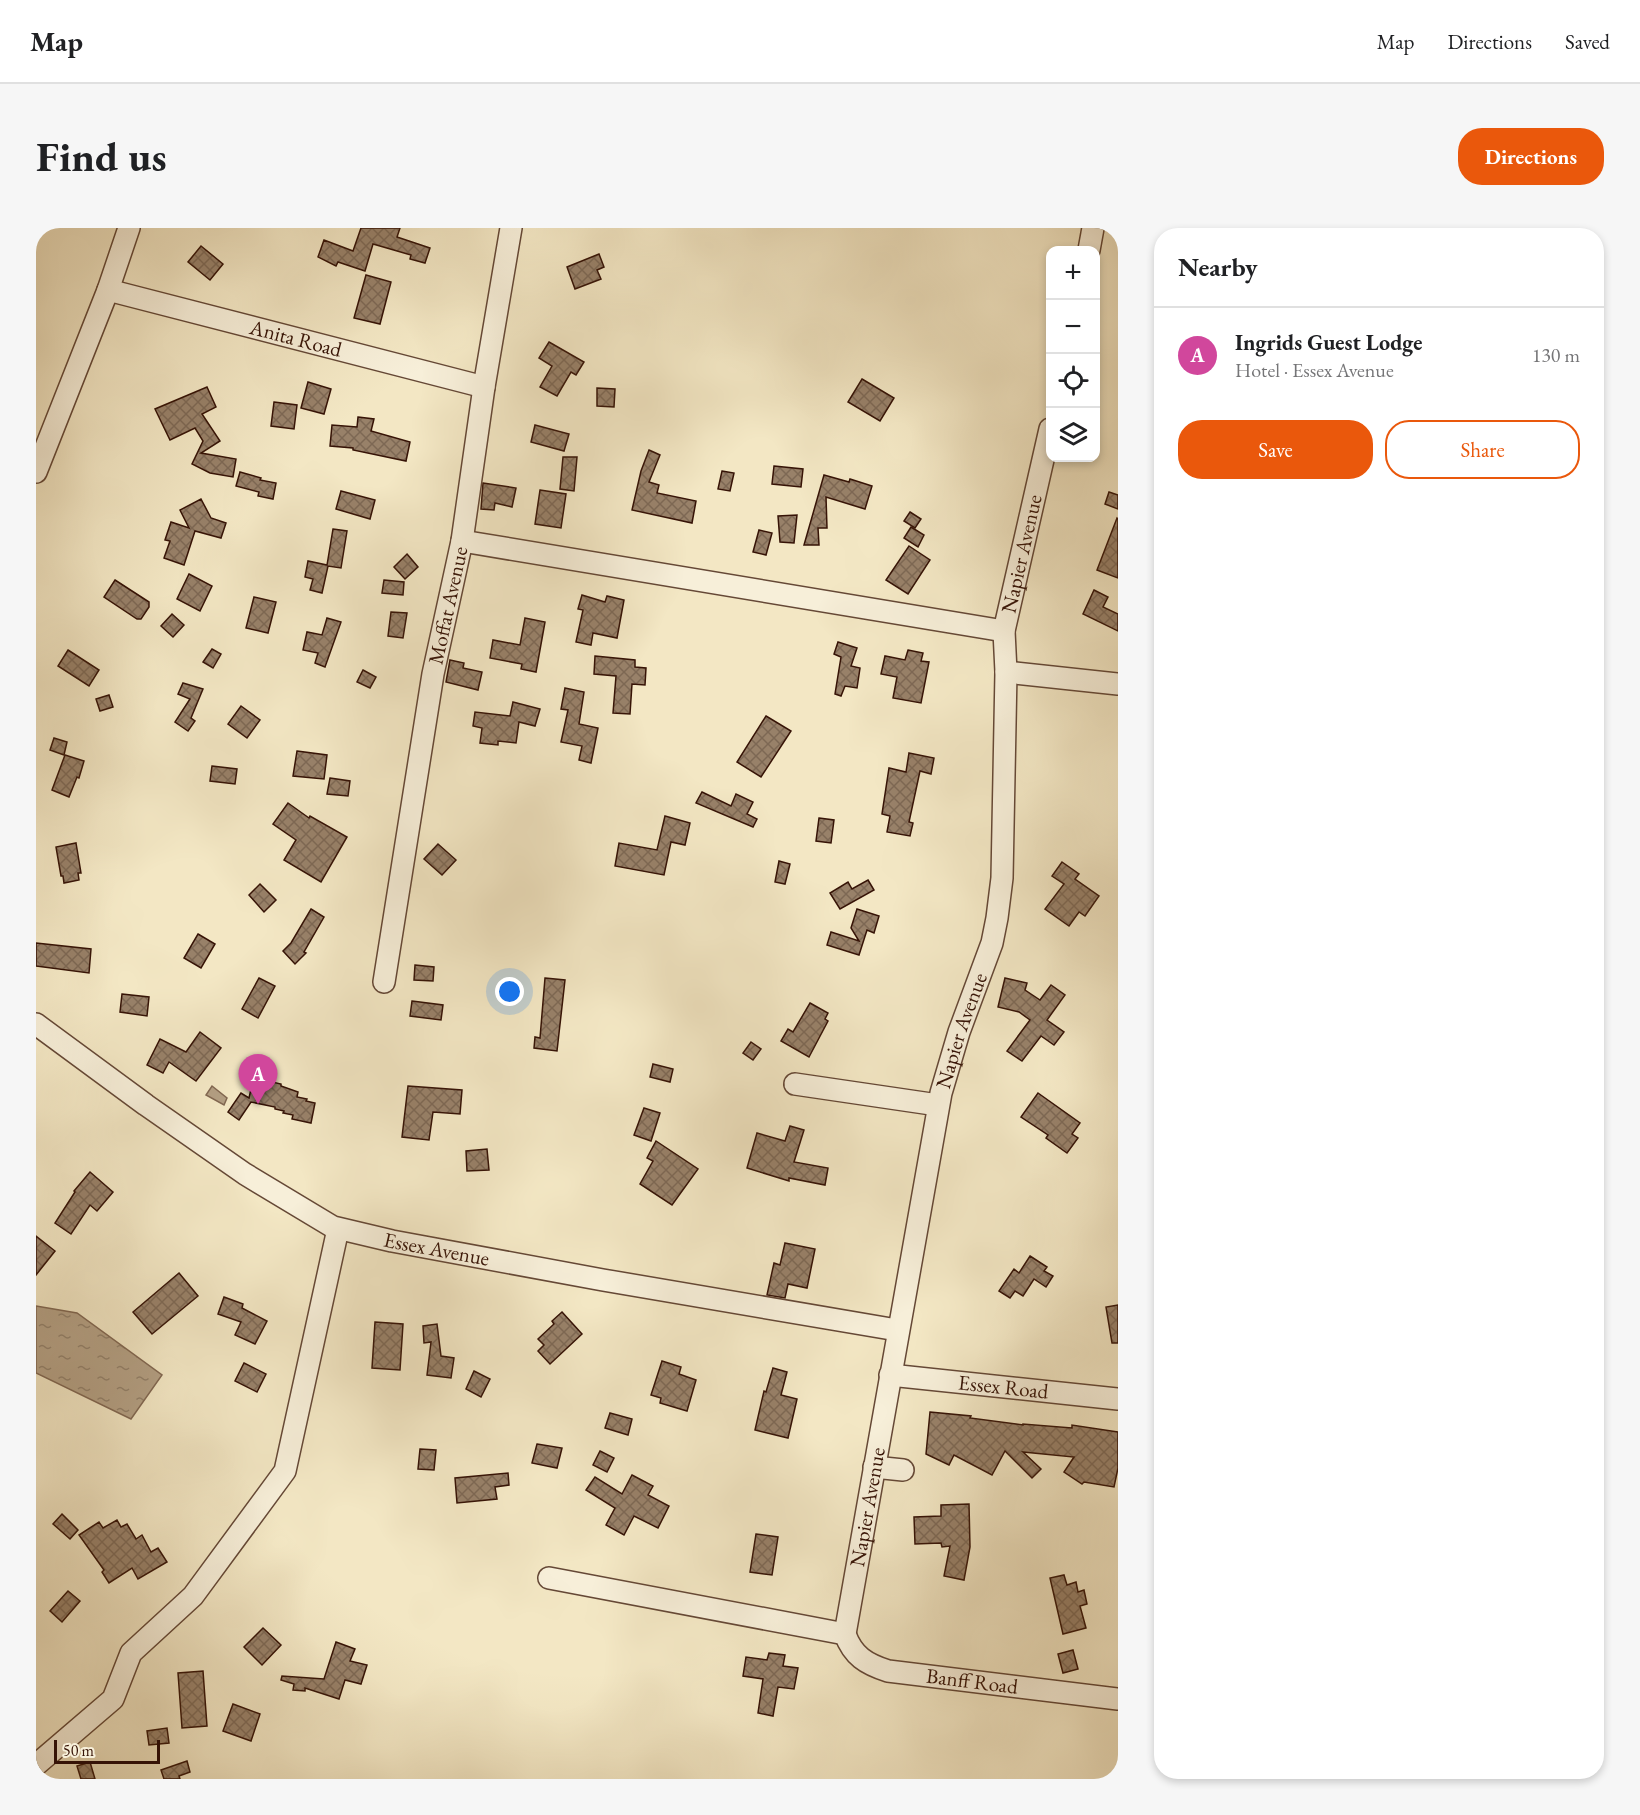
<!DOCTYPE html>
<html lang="en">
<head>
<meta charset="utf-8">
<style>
  :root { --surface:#fff; --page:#f6f6f6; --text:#202124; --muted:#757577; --line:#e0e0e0; --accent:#ea580c }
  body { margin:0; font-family:"EB Garamond",serif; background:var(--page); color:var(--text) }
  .controls { position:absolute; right:18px; top:18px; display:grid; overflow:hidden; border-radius:12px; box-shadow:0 3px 9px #0003 }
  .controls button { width:54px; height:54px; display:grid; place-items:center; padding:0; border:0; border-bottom:2px solid var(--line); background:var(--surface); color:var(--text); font:30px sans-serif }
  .scale { position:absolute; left:18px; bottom:15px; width:106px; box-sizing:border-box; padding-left:6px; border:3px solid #361306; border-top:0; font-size:16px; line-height:21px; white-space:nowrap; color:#361306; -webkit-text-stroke:4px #f7efd9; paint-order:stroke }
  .you { position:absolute; left:474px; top:764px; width:21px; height:21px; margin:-15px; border:4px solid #fff; border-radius:50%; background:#1a73e8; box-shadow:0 0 0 9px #1a73e833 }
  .badge { display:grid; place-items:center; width:39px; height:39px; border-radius:50%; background:var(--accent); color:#fff; font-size:20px; font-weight:700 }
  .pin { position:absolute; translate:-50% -50px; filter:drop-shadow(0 2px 3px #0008) }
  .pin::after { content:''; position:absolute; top:32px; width:21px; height:18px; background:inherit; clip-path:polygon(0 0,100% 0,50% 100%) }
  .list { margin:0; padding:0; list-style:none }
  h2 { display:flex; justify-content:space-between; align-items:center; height:78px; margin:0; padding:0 24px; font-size:26px }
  h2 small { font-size:20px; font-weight:400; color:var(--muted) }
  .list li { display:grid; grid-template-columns:39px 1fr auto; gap:18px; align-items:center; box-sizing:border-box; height:96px; padding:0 24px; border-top:2px solid var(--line) }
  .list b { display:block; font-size:22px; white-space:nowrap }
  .list p { margin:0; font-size:20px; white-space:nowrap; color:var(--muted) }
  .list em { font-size:20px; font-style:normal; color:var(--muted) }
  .actions { display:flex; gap:12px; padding:18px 24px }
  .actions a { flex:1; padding:14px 0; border:2px solid var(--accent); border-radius:24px; text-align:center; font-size:21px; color:var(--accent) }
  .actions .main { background:var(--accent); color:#fff }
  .icon { flex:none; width:33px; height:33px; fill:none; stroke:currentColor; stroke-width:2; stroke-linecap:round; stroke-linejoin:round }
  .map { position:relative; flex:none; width:1082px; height:1551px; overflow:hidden; border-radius:24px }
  header { display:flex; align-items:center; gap:36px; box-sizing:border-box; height:84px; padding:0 30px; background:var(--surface); border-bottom:2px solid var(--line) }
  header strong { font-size:28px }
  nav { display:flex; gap:33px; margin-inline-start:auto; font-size:21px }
  .intro { display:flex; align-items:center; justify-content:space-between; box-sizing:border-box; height:144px; padding:0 36px }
  h1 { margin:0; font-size:42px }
  .button { padding:15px 27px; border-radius:24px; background:var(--accent); color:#fff; font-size:21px; font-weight:700 }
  main { display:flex; gap:36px; padding:0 36px }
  aside { flex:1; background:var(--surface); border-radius:24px; box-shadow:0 3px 9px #0003 }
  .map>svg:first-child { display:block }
  .water { fill:url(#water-ripples); stroke:#816751; stroke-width:1.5 }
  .building { fill:url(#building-cross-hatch); stroke:#361306; stroke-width:1.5 }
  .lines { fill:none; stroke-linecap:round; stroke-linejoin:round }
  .minor-casing { stroke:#654836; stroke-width:24 }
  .minor { stroke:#f7efd9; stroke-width:21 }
  .labels { text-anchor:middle; stroke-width:4.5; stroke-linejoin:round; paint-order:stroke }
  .street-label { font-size:21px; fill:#361306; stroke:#f7efd9 }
</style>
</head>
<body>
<header>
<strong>Map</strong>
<nav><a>Map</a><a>Directions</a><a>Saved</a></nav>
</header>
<div class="intro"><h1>Find us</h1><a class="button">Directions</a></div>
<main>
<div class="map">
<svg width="1082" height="1551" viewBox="0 0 1082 1551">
  <defs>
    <pattern id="water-ripples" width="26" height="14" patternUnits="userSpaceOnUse" patternTransform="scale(1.5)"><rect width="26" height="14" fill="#b39f83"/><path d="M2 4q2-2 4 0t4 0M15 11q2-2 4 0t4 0" fill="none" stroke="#928069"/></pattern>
    <pattern id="building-cross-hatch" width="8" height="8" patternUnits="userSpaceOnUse" patternTransform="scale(1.5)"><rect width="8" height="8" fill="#988169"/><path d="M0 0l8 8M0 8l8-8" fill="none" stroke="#7d6854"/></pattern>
  </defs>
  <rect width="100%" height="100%" fill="#f3e7c4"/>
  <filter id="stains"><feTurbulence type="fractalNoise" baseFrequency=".00333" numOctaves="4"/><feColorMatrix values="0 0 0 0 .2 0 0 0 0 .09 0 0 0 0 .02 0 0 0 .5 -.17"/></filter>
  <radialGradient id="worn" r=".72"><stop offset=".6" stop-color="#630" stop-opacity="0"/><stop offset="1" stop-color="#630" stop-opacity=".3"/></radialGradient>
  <g class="water">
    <path d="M 176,858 L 191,870 L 188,877 L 170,867 Z"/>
    <path d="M 0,1078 L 41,1085 L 126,1147 L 95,1191 L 0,1145 Z"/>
  </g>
  <g class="building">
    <path d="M 325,0 L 364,0 L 361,9 L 394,20 L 389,35 L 374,31 L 375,27 L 337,16 L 329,43 L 302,34 L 300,38 L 282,29 L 288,12 L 317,23 Z"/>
    <path d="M 165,18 L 187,36 L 174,52 L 152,34 Z"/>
    <path d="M 563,26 L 568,39 L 561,42 L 565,51 L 539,61 L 531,39 Z"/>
    <path d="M 330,47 L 355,54 L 344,96 L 318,90 Z"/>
    <path d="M 513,114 L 548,134 L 540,147 L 535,144 L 521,168 L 504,159 L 516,138 L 503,130 Z"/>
    <path d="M 826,151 L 858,170 L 844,193 L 812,174 Z"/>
    <path d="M 272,154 L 295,161 L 288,186 L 265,180 Z"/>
    <path d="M 171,159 L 180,179 L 166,186 L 184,213 L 165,225 L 200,231 L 197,249 L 174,245 L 156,236 L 167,213 L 159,200 L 134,212 L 119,181 Z"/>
    <path d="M 561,160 L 579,161 L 578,179 L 561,178 Z"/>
    <path d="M 238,174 L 261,177 L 258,201 L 235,198 Z"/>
    <path d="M 322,189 L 338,191 L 335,203 L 374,214 L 370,233 L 317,222 L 317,220 L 294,218 L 296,197 L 321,199 Z"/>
    <path d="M 499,197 L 533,206 L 528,223 L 495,214 Z"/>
    <path d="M 613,222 L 624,227 L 613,254 L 623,257 L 621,265 L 660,273 L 656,295 L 596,282 L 605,243 Z"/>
    <path d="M 527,229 L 541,229 L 538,263 L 524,261 Z"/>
    <path d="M 738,238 L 767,241 L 765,259 L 736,256 Z"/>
    <path d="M 686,243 L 698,245 L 694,263 L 682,261 Z"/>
    <path d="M 204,244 L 225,250 L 224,252 L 240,255 L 237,271 L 222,268 L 223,264 L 200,258 Z"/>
    <path d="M 788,247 L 813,254 L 814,251 L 836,258 L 829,281 L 790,269 L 791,300 L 782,300 L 783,317 L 768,317 Z"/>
    <path d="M 447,255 L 480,260 L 476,279 L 459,275 L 458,282 L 445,281 Z"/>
    <path d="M 504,262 L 530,266 L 525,300 L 499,296 Z"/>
    <path d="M 305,263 L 339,272 L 334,291 L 300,281 Z"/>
    <path d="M 1073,264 L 1082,267 L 1082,281 L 1069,276 Z"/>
    <path d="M 165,271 L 175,290 L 190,295 L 185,310 L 159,303 L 148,337 L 128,330 L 134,313 L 129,312 L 135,294 L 153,300 L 144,282 Z"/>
    <path d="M 874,284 L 885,291 L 879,300 L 868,293 Z"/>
    <path d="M 761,287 L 758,315 L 744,314 L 742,288 Z"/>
    <path d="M 1081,290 L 1082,291 L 1082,350 L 1061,342 Z"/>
    <path d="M 875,299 L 888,307 L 882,319 L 868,310 Z"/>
    <path d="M 297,301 L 311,303 L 305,340 L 292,338 L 286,365 L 274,362 L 277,351 L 269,349 L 272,333 L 291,337 Z"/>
    <path d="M 723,302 L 736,305 L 730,327 L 717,324 Z"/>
    <path d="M 873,318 L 894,332 L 872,366 L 850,352 Z"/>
    <path d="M 371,326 L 382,339 L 369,351 L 358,339 Z"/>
    <path d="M 153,346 L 176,358 L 164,383 L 141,371 Z"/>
    <path d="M 79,352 L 113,374 L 113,379 L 105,391 L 101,391 L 68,369 Z"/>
    <path d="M 348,352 L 368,354 L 367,367 L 346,365 Z"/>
    <path d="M 1058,362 L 1072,369 L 1067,379 L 1082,386 L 1082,403 L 1047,386 Z"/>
    <path d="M 546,367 L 569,374 L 571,368 L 588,372 L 581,410 L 557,405 L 555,417 L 540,414 L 547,382 L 542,381 Z"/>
    <path d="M 218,369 L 240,374 L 232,405 L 210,400 Z"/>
    <path d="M 355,384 L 371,385 L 367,410 L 352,408 Z"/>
    <path d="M 136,386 L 148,397 L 137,409 L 125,398 Z"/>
    <path d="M 291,390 L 305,394 L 289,439 L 279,435 L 282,425 L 267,422 L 271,404 L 286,407 Z"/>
    <path d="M 489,390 L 509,394 L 500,444 L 485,441 L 486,436 L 454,430 L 457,412 L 484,417 Z"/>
    <path d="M 802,414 L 821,420 L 815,438 L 824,440 L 821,460 L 809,458 L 805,468 L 799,466 L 805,429 L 798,426 Z"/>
    <path d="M 176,421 L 185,426 L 177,440 L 167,434 Z"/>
    <path d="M 32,422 L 63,442 L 53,458 L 22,438 Z"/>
    <path d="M 872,422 L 887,425 L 885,433 L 893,434 L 885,475 L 857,470 L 861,449 L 845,446 L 849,428 L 869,432 Z"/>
    <path d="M 559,428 L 599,432 L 599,439 L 610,440 L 609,457 L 596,456 L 594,486 L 577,485 L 580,448 L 558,446 Z"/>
    <path d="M 414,432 L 428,435 L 427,440 L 446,444 L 442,462 L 410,454 Z"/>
    <path d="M 327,442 L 340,449 L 334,460 L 321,454 Z"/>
    <path d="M 147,455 L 167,461 L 155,490 L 159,493 L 152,503 L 139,494 L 154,471 L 142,466 Z"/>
    <path d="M 529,460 L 548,464 L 543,496 L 562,500 L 555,535 L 543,532 L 546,518 L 525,514 L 532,482 L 525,481 Z"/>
    <path d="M 73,467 L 77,479 L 64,483 L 60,471 Z"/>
    <path d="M 477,474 L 504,481 L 499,498 L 483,494 L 480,515 L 462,513 L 462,517 L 444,515 L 446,500 L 437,498 L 439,484 L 474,488 Z"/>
    <path d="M 205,478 L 224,492 L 211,510 L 192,496 Z"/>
    <path d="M 730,488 L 755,503 L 725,549 L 701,534 Z"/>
    <path d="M 18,510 L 31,514 L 28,527 L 14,522 Z"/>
    <path d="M 261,523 L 291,527 L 288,551 L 257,548 Z"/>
    <path d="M 873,525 L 898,530 L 895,546 L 884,543 L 873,594 L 877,595 L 874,608 L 851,604 L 854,588 L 846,586 L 853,540 L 870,544 Z"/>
    <path d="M 29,527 L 48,533 L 43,550 L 41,549 L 33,569 L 16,562 Z"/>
    <path d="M 176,538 L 201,541 L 199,556 L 174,553 Z"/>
    <path d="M 294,550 L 314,553 L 312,568 L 291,566 Z"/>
    <path d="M 666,564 L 695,578 L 700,566 L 717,574 L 711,586 L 721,591 L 717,599 L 660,575 Z"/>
    <path d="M 252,575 L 273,590 L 274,588 L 311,609 L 285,654 L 248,632 L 260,612 L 237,596 Z"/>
    <path d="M 629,588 L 654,595 L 649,617 L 635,614 L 628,647 L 579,638 L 583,615 L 621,622 Z"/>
    <path d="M 783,590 L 798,592 L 795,615 L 780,613 Z"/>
    <path d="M 40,615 L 45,645 L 42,645 L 43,652 L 28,655 L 27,648 L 25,648 L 20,619 Z"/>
    <path d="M 402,616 L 420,632 L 406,647 L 388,631 Z"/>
    <path d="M 743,633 L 754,636 L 749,656 L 739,654 Z"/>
    <path d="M 1026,634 L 1043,646 L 1039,651 L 1063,668 L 1049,688 L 1043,684 L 1033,698 L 1009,681 L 1028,656 L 1016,648 Z"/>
    <path d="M 832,652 L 838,662 L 804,681 L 794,665 L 812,654 L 816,661 Z"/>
    <path d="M 224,656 L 240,672 L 228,684 L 213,667 Z"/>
    <path d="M 275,681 L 288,689 L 268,724 L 270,725 L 259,736 L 247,723 L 255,715 Z"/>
    <path d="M 821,681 L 843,688 L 838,705 L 831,702 L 823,727 L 791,717 L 795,704 L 823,713 L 815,700 Z"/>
    <path d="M 162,706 L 179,716 L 165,740 L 148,730 Z"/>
    <path d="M 0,715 L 55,721 L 53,745 L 0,738 Z"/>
    <path d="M 379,737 L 398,739 L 397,753 L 378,752 Z"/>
    <path d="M 223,750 L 239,758 L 222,790 L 206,781 Z"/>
    <path d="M 509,750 L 529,752 L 521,823 L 498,820 L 499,809 L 504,810 Z"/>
    <path d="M 969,750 L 991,755 L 989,762 L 1004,772 L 1015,757 L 1029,767 L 1011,792 L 1028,804 L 1018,817 L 1005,808 L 986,833 L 971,823 L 994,792 L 983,784 L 962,779 Z"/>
    <path d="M 86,766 L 113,769 L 111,788 L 84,784 Z"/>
    <path d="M 376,773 L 407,777 L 405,792 L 374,788 Z"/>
    <path d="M 774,775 L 792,785 L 789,791 L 792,793 L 773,829 L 745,813 L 752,801 L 757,804 Z"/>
    <path d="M 164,804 L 185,820 L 160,853 L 133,834 L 127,845 L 111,837 L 124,811 L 150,824 Z"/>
    <path d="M 715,814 L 725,821 L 717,832 L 707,825 Z"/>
    <path d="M 617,836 L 637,841 L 634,854 L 614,849 Z"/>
    <path d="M 218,848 L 236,852 L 236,854 L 245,856 L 245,858 L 262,864 L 261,869 L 271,871 L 270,873 L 279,875 L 275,895 L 256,891 L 257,887 L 247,885 L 248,883 L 239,881 L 239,879 L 215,874 L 203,892 L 192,884 L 205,865 L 213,870 Z"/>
    <path d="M 372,858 L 426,862 L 424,886 L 397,884 L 393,912 L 366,909 Z"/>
    <path d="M 1002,865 L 1044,895 L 1036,906 L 1042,910 L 1031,925 L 1010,910 L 1012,907 L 985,889 Z"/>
    <path d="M 608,880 L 624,885 L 615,913 L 598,907 Z"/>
    <path d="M 754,898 L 768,902 L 758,934 L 792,940 L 789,957 L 753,950 L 753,953 L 711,940 L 721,905 L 749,913 Z"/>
    <path d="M 620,913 L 662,941 L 636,977 L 604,956 L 617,933 L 611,930 Z"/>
    <path d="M 451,921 L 453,942 L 431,943 L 430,923 Z"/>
    <path d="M 54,944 L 77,964 L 61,983 L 54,977 L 35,1006 L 19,995 L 39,964 L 38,963 Z"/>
    <path d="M 0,1008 L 19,1023 L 0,1047 Z"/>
    <path d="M 749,1015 L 779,1021 L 771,1060 L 752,1056 L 749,1070 L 731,1067 L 738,1035 L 744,1037 Z"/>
    <path d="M 994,1028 L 1011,1039 L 1008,1043 L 1017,1048 L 1010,1059 L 998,1051 L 987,1068 L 979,1063 L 974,1070 L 963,1063 L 978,1041 L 983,1045 Z"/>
    <path d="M 143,1045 L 162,1068 L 116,1106 L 97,1084 Z"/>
    <path d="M 188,1069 L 207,1076 L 206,1080 L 231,1093 L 219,1116 L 199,1107 L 205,1094 L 182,1086 Z"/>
    <path d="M 1082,1077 L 1082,1115 L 1076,1115 L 1070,1079 Z"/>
    <path d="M 526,1084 L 546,1106 L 514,1136 L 502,1123 L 508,1117 L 502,1111 L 518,1096 L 516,1093 Z"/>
    <path d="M 339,1094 L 367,1096 L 364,1142 L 336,1140 Z"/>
    <path d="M 401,1096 L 405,1128 L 418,1130 L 415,1150 L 391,1147 L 395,1114 L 388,1115 L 387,1098 Z"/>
    <path d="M 626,1133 L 645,1139 L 643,1146 L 660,1152 L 651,1183 L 624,1175 L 625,1170 L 615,1167 Z"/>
    <path d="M 208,1135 L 230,1146 L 221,1164 L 199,1153 Z"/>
    <path d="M 737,1140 L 751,1144 L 745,1167 L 761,1171 L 752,1210 L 719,1202 L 728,1163 L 730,1164 Z"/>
    <path d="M 438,1143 L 454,1151 L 445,1169 L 430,1161 Z"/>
    <path d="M 894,1184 L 935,1188 L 934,1190 L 987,1197 L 987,1196 L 1036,1200 L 1036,1197 L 1082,1204 L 1082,1240 L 1078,1259 L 1048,1254 L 1046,1256 L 1028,1244 L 1038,1229 L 987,1224 L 1005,1241 L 996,1250 L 969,1223 L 956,1247 L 918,1227 L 913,1237 L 890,1226 Z"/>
    <path d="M 574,1185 L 596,1191 L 592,1207 L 569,1200 Z"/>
    <path d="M 501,1216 L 526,1220 L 521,1240 L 496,1235 Z"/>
    <path d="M 384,1221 L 400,1222 L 398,1242 L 382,1241 Z"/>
    <path d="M 564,1223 L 578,1230 L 571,1244 L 557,1237 Z"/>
    <path d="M 472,1245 L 473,1257 L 459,1259 L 461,1271 L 421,1275 L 419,1250 Z"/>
    <path d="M 596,1247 L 617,1258 L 612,1267 L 633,1278 L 622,1300 L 598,1288 L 588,1307 L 570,1297 L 579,1280 L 550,1262 L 559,1249 L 586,1266 Z"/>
    <path d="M 933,1276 L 934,1319 L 928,1352 L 908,1348 L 914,1318 L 906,1319 L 905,1315 L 879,1316 L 878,1289 L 905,1288 L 905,1277 Z"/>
    <path d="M 26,1286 L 42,1302 L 34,1311 L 17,1296 Z"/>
    <path d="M 81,1292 L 85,1299 L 91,1296 L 100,1311 L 106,1307 L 115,1324 L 122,1320 L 131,1334 L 102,1351 L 96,1340 L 73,1355 L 66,1344 L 68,1342 L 43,1307 L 63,1294 L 67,1300 Z"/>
    <path d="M 720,1306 L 742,1309 L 736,1347 L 714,1344 Z"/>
    <path d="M 1028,1347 L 1031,1357 L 1040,1354 L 1042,1364 L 1048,1362 L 1051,1376 L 1044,1378 L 1050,1400 L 1027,1406 L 1014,1350 Z"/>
    <path d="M 32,1363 L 44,1373 L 26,1394 L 14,1383 Z"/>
    <path d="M 227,1400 L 245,1417 L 226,1437 L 208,1419 Z"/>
    <path d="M 300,1414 L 319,1421 L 314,1433 L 331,1437 L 325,1456 L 309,1452 L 303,1471 L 269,1460 L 269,1463 L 257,1462 L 258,1456 L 245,1452 L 246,1448 L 288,1451 Z"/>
    <path d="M 1037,1422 L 1042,1441 L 1027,1445 L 1022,1426 Z"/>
    <path d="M 733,1425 L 749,1427 L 747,1438 L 762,1440 L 758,1461 L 742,1459 L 737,1488 L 722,1485 L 727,1451 L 707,1448 L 710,1429 L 731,1432 Z"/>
    <path d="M 167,1443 L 171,1498 L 146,1500 L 142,1445 Z"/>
    <path d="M 197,1476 L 224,1486 L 215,1513 L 187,1503 Z"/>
    <path d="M 131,1500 L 133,1515 L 113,1517 L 111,1503 Z"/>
    <path d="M 151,1533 L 154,1544 L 143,1548 L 144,1551 L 128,1551 L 125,1542 Z"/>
    <path d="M 54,1534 L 59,1551 L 45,1551 L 41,1538 Z"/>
  </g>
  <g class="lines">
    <g class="minor-casing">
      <g id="minor">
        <path d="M 1053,22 L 1057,0"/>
        <path id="s1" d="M 72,62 L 448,159"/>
        <path d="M 0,244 L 72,62 L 93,0"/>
        <path d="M 426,313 L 968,403"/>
        <path d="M 970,444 L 1082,456"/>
        <path id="s2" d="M 348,754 L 397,446 L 426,313 L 448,159 L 475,0"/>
        <path id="s3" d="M 0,796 L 110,877 L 209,946 L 297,999 L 356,1013 L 567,1052 L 861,1102"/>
        <path d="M 759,856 L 902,877"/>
        <path id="s4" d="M 854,1147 L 1082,1171"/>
        <path d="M 838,1239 L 867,1242"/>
        <path d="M 513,1350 L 809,1406"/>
        <path id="s5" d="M 809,1406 L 905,865 L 923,804 L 956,715 L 961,690 L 966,650 L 970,444 L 968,403 L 1014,201"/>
        <path id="s6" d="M 809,1406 C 817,1428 830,1436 852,1443 L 1082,1471"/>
        <path d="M 0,1537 L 77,1471 L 95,1425 L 157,1368 L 249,1243 L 302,1001"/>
      </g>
    </g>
    <use href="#minor" class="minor"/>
  </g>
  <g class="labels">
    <g class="street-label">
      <text dy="7" stroke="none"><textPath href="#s1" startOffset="194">Anita Road</textPath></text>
      <text dy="7" stroke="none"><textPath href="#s5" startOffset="1100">Napier Avenue</textPath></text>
      <text dy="7" stroke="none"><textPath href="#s2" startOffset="382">Moffat Avenue</textPath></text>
      <text dy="7" stroke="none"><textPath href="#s5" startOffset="615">Napier Avenue</textPath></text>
      <text dy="7" stroke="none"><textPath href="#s3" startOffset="466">Essex Avenue</textPath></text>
      <text dy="7" stroke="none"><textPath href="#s4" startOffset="114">Essex Road</textPath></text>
      <text dy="7" stroke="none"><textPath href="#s5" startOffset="129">Napier Avenue</textPath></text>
      <text dy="7" stroke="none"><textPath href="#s6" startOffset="144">Banff Road</textPath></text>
    </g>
  </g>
  <rect width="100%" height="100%" filter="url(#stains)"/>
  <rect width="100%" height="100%" fill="url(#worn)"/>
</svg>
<div class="controls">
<button>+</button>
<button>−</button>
<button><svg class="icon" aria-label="locate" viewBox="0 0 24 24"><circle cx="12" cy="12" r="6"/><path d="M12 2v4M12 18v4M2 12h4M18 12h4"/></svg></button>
<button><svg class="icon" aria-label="layers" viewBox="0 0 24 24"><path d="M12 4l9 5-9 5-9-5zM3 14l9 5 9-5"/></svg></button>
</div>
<div class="scale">50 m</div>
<div class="you"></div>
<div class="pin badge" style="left:222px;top:876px;background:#d1479c">A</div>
</div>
<aside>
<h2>Nearby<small></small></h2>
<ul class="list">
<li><span class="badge" style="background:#d1479c">A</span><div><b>Ingrids Guest Lodge</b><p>Hotel · Essex Avenue</p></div><em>130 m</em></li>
</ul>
<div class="actions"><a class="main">Save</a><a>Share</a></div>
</aside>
</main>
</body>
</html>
